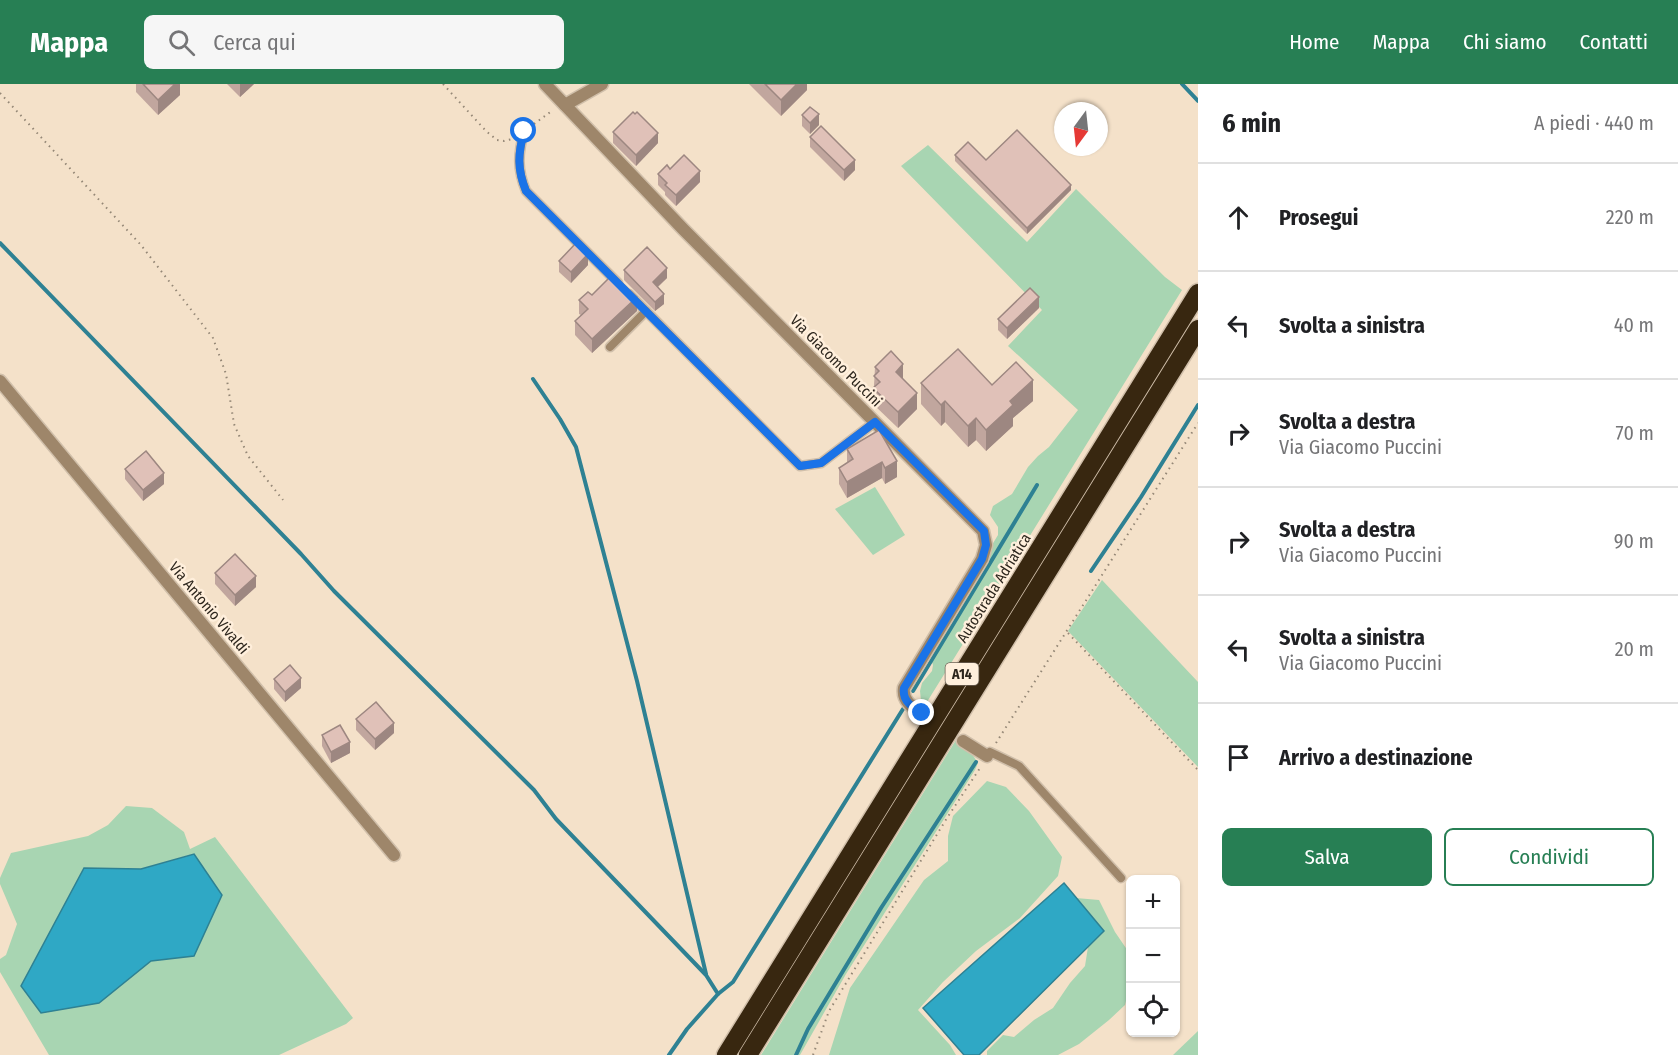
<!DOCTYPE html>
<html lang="it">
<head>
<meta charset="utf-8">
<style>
  :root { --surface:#fff; --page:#f6f6f6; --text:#202124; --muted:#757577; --line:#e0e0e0; --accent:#277f54 }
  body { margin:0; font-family:"Fira Sans Condensed",sans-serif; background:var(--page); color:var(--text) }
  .controls { position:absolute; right:18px; bottom:18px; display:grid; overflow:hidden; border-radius:9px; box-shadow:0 2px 4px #0004 }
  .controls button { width:54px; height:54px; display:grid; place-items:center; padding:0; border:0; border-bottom:2px solid var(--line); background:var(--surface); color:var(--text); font:30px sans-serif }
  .compass { position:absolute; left:1054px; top:18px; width:54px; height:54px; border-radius:50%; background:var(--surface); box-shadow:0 2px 4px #0004; rotate:195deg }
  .stop { position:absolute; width:18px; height:18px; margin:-14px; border:4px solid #1a73e8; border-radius:50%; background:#fff }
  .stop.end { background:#1a73e8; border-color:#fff; box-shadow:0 2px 6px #0008 }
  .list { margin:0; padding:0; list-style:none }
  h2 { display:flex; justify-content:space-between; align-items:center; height:78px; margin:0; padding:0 24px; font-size:26px }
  h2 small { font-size:20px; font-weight:400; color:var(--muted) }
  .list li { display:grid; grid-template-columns:39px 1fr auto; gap:18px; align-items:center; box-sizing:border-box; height:108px; padding:0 24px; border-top:2px solid var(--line) }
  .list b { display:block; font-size:22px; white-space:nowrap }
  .list p { margin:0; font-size:20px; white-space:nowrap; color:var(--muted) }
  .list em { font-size:20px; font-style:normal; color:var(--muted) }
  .actions { display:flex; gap:12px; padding:18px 24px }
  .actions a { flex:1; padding:14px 0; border:2px solid var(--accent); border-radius:9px; text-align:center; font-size:21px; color:var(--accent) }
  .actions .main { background:var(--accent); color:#fff }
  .icon { flex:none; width:33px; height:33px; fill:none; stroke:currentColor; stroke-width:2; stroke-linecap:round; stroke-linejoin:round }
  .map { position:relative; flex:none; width:1198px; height:971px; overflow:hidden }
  header { display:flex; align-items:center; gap:36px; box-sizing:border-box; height:84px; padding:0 30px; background:var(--accent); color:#fff }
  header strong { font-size:28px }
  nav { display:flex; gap:33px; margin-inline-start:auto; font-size:21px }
  .search { width:420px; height:54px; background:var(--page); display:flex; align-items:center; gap:15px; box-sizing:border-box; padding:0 21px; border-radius:9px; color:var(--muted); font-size:22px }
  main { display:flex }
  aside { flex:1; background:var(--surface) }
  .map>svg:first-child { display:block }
  .green { fill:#a8d5b2; fill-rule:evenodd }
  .water { fill:#2fa8c5; stroke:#2e8193; stroke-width:1.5 }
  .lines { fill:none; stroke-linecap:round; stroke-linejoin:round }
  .stream { stroke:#2e8193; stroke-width:4 }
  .lane-casing { stroke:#d0bfaa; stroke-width:11 }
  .street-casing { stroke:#d0bfaa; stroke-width:15 }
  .highway-casing { stroke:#d0bfaa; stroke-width:21 }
  .path { stroke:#948776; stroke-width:2; stroke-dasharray:1.5 4.5; stroke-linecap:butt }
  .lane { stroke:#9e866a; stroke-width:8 }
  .street { stroke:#9e866a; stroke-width:12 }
  .highway { stroke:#382710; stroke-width:18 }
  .wall { fill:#c1a69e }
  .shaded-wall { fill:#9d8781 }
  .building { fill:#e0c1b8; stroke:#9d8781; stroke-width:1.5 }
  .route { stroke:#1a73e8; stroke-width:8 }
  .labels { text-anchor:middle; stroke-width:5; stroke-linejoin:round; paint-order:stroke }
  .shield { fill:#ffefdc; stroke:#6c6256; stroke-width:1.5 }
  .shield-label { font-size:14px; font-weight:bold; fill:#2d261d }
  .street-label { font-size:15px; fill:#2d261d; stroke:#ffefdc }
</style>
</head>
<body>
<header>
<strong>Mappa</strong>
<div class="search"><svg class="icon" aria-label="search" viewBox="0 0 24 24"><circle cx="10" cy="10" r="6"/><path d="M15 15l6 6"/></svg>Cerca qui</div>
<nav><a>Home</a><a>Mappa</a><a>Chi siamo</a><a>Contatti</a></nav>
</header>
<main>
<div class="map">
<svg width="1198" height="971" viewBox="0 0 1198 971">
  <rect width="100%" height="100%" fill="#f4e1c9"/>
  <g class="green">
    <path d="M 928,61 L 1027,158 L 1076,105 L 1165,193 L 1182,206 L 922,626 L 920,607 L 922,599 L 932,587 L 933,581 L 928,567 L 998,451 L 998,443 L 990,431 L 993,422 L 1012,410 L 1028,383 L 1038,372 L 1049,363 L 1078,326 L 1008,262 L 1042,226 L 901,82 Z"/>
    <path d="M 875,403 L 905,451 L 873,471 L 835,425 Z"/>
    <path d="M 1102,496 L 1198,598 L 1198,683 L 1068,547 Z"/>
    <path d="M 956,656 L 970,667 L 978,679 L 975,686 L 846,890 L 800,971 L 761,971 Z"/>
    <path d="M 987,697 L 1006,703 L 1029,727 L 1062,773 L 1058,792 L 1020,834 L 976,867 L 943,898 L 918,926 L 950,961 L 956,971 L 829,971 L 850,904 L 924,796 L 948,777 L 948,752 L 953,732 Z"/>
    <path d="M 126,722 L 152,724 L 184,748 L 190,765 L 215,753 L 353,934 L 346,940 L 279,971 L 49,971 L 0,888 L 0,875 L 6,871 L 17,840 L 0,800 L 0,794 L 11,769 L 88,752 L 108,741 ZM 193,770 L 194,872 L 151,877 L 99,919 L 84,784 L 141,785 Z"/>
    <path d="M 1076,814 L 1099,816 L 1115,848 L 1130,870 L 1130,901 L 1125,921 L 1109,936 L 1079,960 L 1058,971 L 987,971 L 987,967 L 1003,951 L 1014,953 L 1034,936 L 1053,924 L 1070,899 L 1085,882 L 1088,863 L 1104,847 Z"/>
    <path d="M 1198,947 L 1198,971 L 1173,971 Z"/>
  </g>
  <g class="water">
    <path d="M 194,770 L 222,811 L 194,872 L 151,877 L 99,919 L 41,929 L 21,902 L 84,784 L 141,785 Z"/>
    <path d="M 1064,799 L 1104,847 L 979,971 L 964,971 L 923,924 Z"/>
  </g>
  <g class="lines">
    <g class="stream">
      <path d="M 1182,0 L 1198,17"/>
      <path d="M 0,159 L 301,470 L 334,507 L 534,706 L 556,735 L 706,891 L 718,910 L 687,945 L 669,971"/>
      <path d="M 533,295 L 560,335 L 576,363 L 637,597 L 706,890"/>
      <path d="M 1091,487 L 1141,413 L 1198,321"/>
      <path d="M 913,607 L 1037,401"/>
      <path d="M 718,910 L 733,898 L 903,625"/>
      <path d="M 796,971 L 808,945 L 881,824 L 976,678"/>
    </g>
    <g class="lane-casing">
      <g id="lane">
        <path d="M 524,47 C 518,70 517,85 526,107 L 618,199"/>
        <path d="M 629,210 L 646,227"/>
        <path d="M 610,263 L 646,227 L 800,382 L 821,379 L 875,338"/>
        <path d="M 990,668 L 1019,682 L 1121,794"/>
      </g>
    </g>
    <g class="street-casing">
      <g id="street">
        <path d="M 545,0 L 683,145 L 983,447 L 986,461 L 982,475 L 904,604 C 902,617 912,623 922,629"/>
        <path d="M 565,21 L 602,0"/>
        <path d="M 0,297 L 394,771"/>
        <path d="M 963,657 L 987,672"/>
      </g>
    </g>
    <g class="highway-casing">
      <g id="highway">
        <path d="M 726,971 L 1198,209"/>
        <path d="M 748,971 L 1198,245"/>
      </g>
    </g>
    <g class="path">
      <path d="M 443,0 L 486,47 L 497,56 L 504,57 L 512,55"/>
      <path d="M 0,9 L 141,161 L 213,254 L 226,290 L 234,340 L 248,372 L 283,416"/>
      <path d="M 534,40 L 553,26"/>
      <path d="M 1068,549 L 1198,686"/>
      <path d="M 996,659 L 1198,339"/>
      <path d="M 813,971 L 829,927 L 947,734 L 980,684"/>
    </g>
    <use href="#lane" class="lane"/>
    <use href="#street" class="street"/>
    <use href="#highway" class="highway"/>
  </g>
  <g class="wall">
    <path d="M 136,0 L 180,0 L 180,11 L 158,31 L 136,8 Z"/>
    <path d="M 227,0 L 254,0 L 240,13 Z"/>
    <path d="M 749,0 L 807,0 L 807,6 L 781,32 Z"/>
    <path d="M 802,31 L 819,41 L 810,50 L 802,42 Z"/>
    <path d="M 613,48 L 658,59 L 636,82 L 613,59 Z"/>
    <path d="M 810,53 L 855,86 L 844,97 L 810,63 Z"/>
    <path d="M 955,71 L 986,76 L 1071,106 L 1027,150 L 955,77 Z"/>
    <path d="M 670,85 L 700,98 L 676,122 L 665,111 L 665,108 L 658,101 L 658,90 Z"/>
    <path d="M 559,177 L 588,181 L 571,199 L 559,188 Z"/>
    <path d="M 624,186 L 667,194 L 658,203 L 664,220 L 655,227 L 624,196 Z"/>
    <path d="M 592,211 L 637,227 L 592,269 L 575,251 L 575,237 L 581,231 L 579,230 L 579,216 Z"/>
    <path d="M 1039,224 L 1007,255 L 998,246 L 998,235 Z"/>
    <path d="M 875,283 L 903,296 L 917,325 L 898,344 L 873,320 Z"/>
    <path d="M 921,299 L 992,301 L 1033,317 L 1013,334 L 1013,342 L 986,367 L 976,356 L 968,363 L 945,338 L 941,342 L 921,320 Z"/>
    <path d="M 879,346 L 897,393 L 885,400 L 882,394 L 847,414 L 839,400 L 839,384 L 847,379 L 847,365 Z"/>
    <path d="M 125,385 L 164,400 L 143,417 L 125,395 Z"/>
    <path d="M 215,489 L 256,503 L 235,522 L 215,500 Z"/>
    <path d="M 274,595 L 301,604 L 285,618 L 274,605 Z"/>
    <path d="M 356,635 L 394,649 L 375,666 L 356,646 Z"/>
    <path d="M 322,651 L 350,669 L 331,679 L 322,662 Z"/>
  </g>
  <g class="shaded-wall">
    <path d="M 175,0 L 180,0 L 180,11 L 158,31 L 158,16 Z"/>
    <path d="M 240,0 L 254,0 L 240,13 Z"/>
    <path d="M 797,0 L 807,0 L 807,6 L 781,32 L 781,16 Z"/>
    <path d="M 819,30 L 819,41 L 810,50 L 810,39 Z"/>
    <path d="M 658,49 L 658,59 L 636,82 L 636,71 Z"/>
    <path d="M 855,76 L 855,86 L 844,97 L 844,86 Z"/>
    <path d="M 700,87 L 700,98 L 676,122 L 676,111 Z"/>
    <path d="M 1071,101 L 1071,106 L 1027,150 L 1027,144 Z"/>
    <path d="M 588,170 L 588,181 L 571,199 L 571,188 Z"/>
    <path d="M 667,184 L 667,194 L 653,207 L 653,198 Z"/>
    <path d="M 664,210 L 664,220 L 655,227 L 655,218 Z"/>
    <path d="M 637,213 L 637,227 L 592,269 L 592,255 Z"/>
    <path d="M 1039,213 L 1039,224 L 1007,255 L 1007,244 Z"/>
    <path d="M 903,280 L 903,296 L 896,288 Z"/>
    <path d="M 1033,296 L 1033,317 L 1013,334 L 1013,342 L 986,367 L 986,346 L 1010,317 Z"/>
    <path d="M 917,309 L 917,325 L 898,344 L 898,328 Z"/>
    <path d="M 945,317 L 945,338 L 941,342 L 941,321 Z"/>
    <path d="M 976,334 L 976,356 L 968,363 L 968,342 Z"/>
    <path d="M 897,377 L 897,393 L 885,400 L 885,384 Z"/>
    <path d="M 882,378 L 882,394 L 847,414 L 847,398 Z"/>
    <path d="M 164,389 L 164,400 L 143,417 L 143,406 Z"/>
    <path d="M 256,492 L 256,503 L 235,522 L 235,511 Z"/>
    <path d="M 301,594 L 301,604 L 285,618 L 285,608 Z"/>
    <path d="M 394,639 L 394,649 L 375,666 L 375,655 Z"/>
    <path d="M 350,658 L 350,669 L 331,679 L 331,668 Z"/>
  </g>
  <g class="building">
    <path d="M 143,0 L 175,0 L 158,16 Z"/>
    <path d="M 765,0 L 797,0 L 781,16 Z"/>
    <path d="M 810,23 L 819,30 L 810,39 L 802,31 Z"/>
    <path d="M 633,28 L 635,30 L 637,28 L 658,49 L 636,71 L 613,48 Z"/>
    <path d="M 821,42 L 855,76 L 844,86 L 810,53 Z"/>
    <path d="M 1017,46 L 1071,101 L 1027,144 L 955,71 L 968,58 L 986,76 Z"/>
    <path d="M 684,71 L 700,87 L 676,111 L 665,101 L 667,99 L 658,90 L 667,81 L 670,85 Z"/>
    <path d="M 576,159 L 588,170 L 571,188 L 559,177 Z"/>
    <path d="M 647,163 L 667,184 L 653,198 L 664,210 L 655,218 L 624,186 Z"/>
    <path d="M 613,190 L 637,213 L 592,255 L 575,237 L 588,225 L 579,216 L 588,208 L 592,211 Z"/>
    <path d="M 1030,204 L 1039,213 L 1007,244 L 998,235 Z"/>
    <path d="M 958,265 L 992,301 L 1016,278 L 1033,296 L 1010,317 L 1013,321 L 986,346 L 976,334 L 968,342 L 945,317 L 941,321 L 921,299 Z"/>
    <path d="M 891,267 L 903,280 L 896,288 L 917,309 L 898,328 L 873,304 L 880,298 L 874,292 L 879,287 L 875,283 Z"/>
    <path d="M 879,346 L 897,377 L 885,384 L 882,378 L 847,398 L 839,384 L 853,375 L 847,365 Z"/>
    <path d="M 146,367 L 164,389 L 143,406 L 125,385 Z"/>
    <path d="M 235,470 L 256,492 L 235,511 L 215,489 Z"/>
    <path d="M 290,581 L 301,594 L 285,608 L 274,595 Z"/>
    <path d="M 376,618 L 394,639 L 375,655 L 356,635 Z"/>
    <path d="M 340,641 L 350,658 L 331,668 L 322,651 Z"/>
  </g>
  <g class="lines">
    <path class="route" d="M 524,47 C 518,70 517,85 526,107 L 800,382 L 821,379 L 875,338 L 984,447 L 986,461 L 982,475 L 904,604 C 902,617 912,623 922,629"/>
  </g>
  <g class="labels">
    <rect class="shield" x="945.5" y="579" width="33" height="22" rx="4.5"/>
    <g class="shield-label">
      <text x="962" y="595">A14</text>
    </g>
    <g class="street-label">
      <text transform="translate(836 277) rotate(45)" y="5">Via Giacomo Puccini</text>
      <text transform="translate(994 504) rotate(-58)" y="5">Autostrada Adriatica</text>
      <text transform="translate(209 524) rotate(50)" y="5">Via Antonio Vivaldi</text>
    </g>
  </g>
</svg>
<div class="controls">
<button>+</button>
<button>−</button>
<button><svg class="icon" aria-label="locate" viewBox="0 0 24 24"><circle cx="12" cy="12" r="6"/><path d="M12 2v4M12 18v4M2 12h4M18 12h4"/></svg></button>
</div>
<svg class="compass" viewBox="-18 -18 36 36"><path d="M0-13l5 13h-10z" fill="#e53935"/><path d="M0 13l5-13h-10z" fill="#757577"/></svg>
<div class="stop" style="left:524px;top:47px"></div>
<div class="stop end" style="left:922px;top:629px"></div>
</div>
<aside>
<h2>6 min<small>A piedi · 440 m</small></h2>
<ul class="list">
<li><svg class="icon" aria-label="ahead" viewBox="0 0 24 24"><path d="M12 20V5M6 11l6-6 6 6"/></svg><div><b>Prosegui</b></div><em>220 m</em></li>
<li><svg class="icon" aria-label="left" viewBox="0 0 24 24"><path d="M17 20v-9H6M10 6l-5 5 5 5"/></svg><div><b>Svolta a sinistra</b></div><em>40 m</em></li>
<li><svg class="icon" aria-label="right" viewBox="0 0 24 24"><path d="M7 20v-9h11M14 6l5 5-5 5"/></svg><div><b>Svolta a destra</b><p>Via Giacomo Puccini</p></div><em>70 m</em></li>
<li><svg class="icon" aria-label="right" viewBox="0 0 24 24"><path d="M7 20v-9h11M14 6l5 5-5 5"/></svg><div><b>Svolta a destra</b><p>Via Giacomo Puccini</p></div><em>90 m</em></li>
<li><svg class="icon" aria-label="left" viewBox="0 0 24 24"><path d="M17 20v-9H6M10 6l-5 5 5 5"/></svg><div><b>Svolta a sinistra</b><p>Via Giacomo Puccini</p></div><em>20 m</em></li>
<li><svg class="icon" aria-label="arrive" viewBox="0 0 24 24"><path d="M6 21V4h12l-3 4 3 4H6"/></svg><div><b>Arrivo a destinazione</b></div></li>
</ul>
<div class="actions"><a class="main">Salva</a><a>Condividi</a></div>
</aside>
</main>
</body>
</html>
